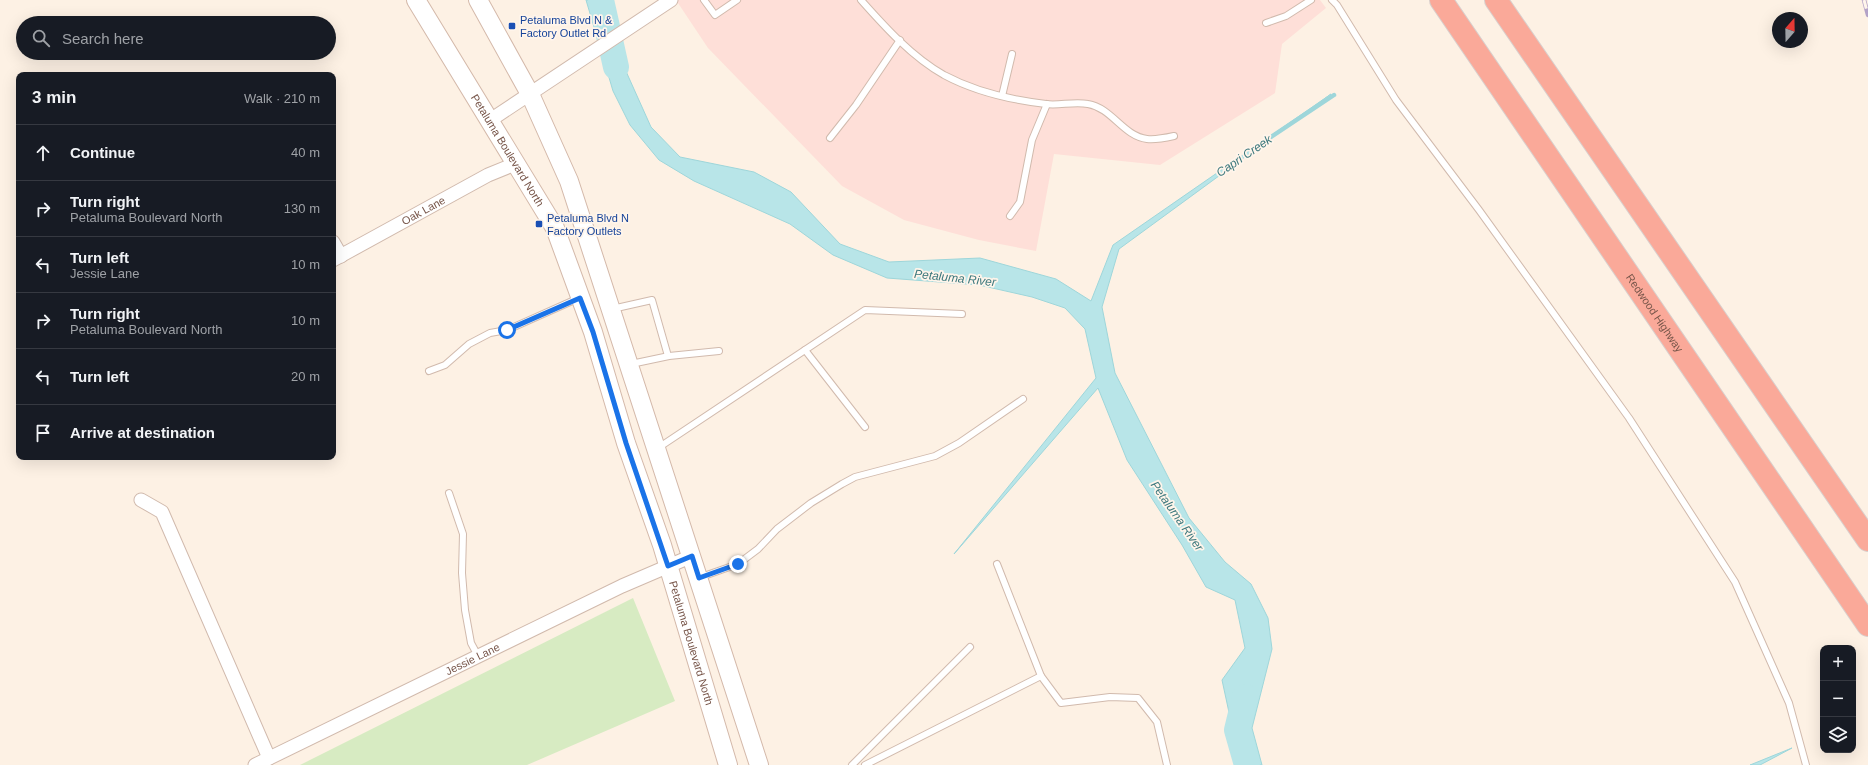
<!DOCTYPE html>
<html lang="en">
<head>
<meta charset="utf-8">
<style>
  :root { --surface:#171b24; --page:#242831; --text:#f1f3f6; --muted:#9ea1a6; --line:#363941 }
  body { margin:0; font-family:Arial,sans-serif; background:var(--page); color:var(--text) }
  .controls { position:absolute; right:12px; bottom:12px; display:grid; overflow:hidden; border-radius:8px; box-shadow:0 4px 16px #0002 }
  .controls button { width:36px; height:36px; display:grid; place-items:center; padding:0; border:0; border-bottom:1px solid var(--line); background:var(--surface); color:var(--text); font:20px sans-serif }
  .compass { position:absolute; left:1772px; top:12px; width:36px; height:36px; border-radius:50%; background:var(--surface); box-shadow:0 4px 16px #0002; rotate:20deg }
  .stop { position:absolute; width:12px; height:12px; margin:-9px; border:3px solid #1a73e8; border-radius:50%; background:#fff }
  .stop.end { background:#1a73e8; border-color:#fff; box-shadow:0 1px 4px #0008 }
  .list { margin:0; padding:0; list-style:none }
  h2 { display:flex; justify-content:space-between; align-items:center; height:52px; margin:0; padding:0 16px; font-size:17px }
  h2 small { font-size:13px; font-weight:400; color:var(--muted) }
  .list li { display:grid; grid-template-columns:26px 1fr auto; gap:12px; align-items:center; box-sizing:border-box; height:56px; padding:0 16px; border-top:1px solid var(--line) }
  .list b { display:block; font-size:15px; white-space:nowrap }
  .list p { margin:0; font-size:13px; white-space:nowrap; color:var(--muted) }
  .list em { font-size:13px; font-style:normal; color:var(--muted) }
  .icon { flex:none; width:22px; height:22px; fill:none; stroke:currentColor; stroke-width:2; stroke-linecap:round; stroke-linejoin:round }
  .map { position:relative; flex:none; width:1868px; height:765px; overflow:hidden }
  .search { position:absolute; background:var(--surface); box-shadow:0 4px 16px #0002; left:16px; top:16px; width:320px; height:44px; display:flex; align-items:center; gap:10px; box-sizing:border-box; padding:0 14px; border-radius:22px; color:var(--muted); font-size:15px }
  .panel { position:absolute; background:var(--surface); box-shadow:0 4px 16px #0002; left:16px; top:72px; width:320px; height:388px; border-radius:8px }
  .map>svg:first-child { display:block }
  .commercial { fill:#fedfd8 }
  .green { fill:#d7ebc2 }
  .water { fill:#b8e5e8; stroke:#9ed6da }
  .pier { fill:#fdf1e4 }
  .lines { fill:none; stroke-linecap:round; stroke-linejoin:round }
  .stream { stroke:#9ed6da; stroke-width:4.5 }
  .river { stroke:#b8e5e8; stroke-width:26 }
  .service-casing { stroke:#d1baad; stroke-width:8 }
  .minor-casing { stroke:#d1baad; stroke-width:15 }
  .secondary-casing { stroke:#d4b9aa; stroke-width:20 }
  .motorway-casing { stroke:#d9cfcc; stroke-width:24 }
  .service { stroke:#fff; stroke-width:6 }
  .minor { stroke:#fff; stroke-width:13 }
  .secondary { stroke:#fff; stroke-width:18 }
  .motorway { stroke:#faa999; stroke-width:22 }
  .rail-casing { stroke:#b3a2c7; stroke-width:4.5 }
  .rail { stroke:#fff5eb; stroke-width:3; stroke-dasharray:9; stroke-linecap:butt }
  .route { stroke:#1a73e8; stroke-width:5 }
  .transit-dot { fill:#1a4fb4; stroke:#fff5eb; stroke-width:1.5 }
  .labels { text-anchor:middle; stroke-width:3.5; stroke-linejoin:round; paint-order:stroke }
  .transit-label { font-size:11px; fill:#164399; stroke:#fff5eb; text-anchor:start }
  .street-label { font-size:11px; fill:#775549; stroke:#fff5eb }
  .water-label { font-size:12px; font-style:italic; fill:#3c787d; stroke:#fff5eb }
</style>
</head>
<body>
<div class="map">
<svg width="1868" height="765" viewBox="0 0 1868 765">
  <rect width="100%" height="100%" fill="#fdf1e4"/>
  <path class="commercial" d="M 676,0 L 1320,0 L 1326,8 L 1282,44 L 1275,93 L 1160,165 L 1054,154 L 1036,251 L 979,240 L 904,220 L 842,186 L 708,48 Z"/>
  <path class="green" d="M 633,598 L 675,701 L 527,765 L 300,765 Z"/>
  <g class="water">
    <path d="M 586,0 L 594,0 L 651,127 L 680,157 L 754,172 L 791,192 L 840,244 L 889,262 L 980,258 L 1056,279 L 1091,301 L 1113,245 L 1331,94 L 1119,249 L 1102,307 L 1115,373 L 1189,518 L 1225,562 L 1251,584 L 1268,618 L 1272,649 L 1252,728 L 1262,765 L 1252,765 L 1230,717 L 1222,680 L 1245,648 L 1235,600 L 1206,587 L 1182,545 L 1127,460 L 1098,388 L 954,554 L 1096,378 L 1085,329 L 1065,308 L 1032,297 L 979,285 L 887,278 L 833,255 L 790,224 L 694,181 L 659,160 L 630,125 L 613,91 Z"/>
    <path d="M 1792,748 L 1760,765 L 1750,765 Z"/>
  </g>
  <path class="pier" d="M 607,25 L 622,59 L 605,70 L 594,34 Z"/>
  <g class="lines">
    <path class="stream" d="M 1265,141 L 1334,95"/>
    <g class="river">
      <path d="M 601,0 L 616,67"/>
      <path d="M 1245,697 L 1237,730 L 1247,765"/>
    </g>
    <g class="service-casing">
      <g id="service">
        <path d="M 704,0 L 715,15 L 737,0"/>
        <path d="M 861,0 C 885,27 912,57 944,75 C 974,91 1011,100 1046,104 C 1059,106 1074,101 1088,104 C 1112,108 1123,136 1147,139 C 1155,140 1165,138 1174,136"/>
        <path d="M 1332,0 L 1337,5 L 1396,100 L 1479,210 L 1629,418 L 1735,582 L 1789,703 L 1806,765"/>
        <path d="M 1266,23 L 1286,16 L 1311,0"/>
        <path d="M 1002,96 L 1012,54"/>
        <path d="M 830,138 L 856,105 L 900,40"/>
        <path d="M 1010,216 L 1020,202 L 1032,140 L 1047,104"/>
        <path d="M 612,309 L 652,300 L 668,356"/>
        <path d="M 805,350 L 865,427"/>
        <path d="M 631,364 L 669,356 L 719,351"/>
        <path d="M 429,371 L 445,365 L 469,344 L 490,333 L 507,330 L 579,298"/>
        <path d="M 658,448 L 865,310 L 962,314"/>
        <path d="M 449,493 L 463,534 L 462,573 L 465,610 L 471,643 L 478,656"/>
        <path d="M 701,577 L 738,564 L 758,549 L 777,529 L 811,503 L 842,484 L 855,477 L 935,456 L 959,443 L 1023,399"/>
        <path d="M 1041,676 L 1061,703 L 1110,697 L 1138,698 L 1157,722 L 1167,765"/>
        <path d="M 852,765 L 970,647"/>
        <path d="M 865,765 L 1041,676 L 997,564"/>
      </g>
    </g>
    <g class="minor-casing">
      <g id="minor">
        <path d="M 489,121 L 671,0"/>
        <path d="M 333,242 L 341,256"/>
        <path id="s1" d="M 333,260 L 488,175 L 515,164"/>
        <path d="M 141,500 L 162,512 L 269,758"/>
        <path id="s2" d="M 255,765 L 622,586 L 692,556"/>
      </g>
    </g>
    <g class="secondary-casing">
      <g id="secondary">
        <path id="s3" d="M 416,0 L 555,228 L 593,332 L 626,443 L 662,545 L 728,765"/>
        <path d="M 478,0 L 530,94 L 569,181 L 759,765"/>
      </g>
    </g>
    <g class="motorway-casing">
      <g id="motorway">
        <path id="s4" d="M 1441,0 L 1868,625"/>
        <path d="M 1496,0 L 1868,540"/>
      </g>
    </g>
    <use href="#service" class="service"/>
    <use href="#minor" class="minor"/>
    <use href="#secondary" class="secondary"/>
    <use href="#motorway" class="motorway"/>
    <g class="rail-casing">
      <path id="rail" d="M 1864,0 L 1868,15"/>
    </g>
    <use href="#rail" class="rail"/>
  </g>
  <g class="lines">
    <path class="route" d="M 507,330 L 580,298 L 593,332 L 626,443 L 668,566 L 692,556 L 699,578 L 738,564"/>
  </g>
  <g class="transit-dot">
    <rect x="508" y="22" width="8" height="8" rx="2"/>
    <rect x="535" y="220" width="8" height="8" rx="2"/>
  </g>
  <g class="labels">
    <g class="transit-label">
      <text x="520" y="24">Petaluma Blvd N &amp;<tspan x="520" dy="13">Factory Outlet Rd</tspan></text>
      <text x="547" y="222">Petaluma Blvd N<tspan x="547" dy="13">Factory Outlets</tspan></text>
    </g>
    <g class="street-label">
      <text dy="4" stroke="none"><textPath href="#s3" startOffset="176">Petaluma Boulevard North</textPath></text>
      <text dy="4" stroke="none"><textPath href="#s1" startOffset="103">Oak Lane</textPath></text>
      <text dy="4" stroke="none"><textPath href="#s4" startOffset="379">Redwood Highway</textPath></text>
      <text dy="4" stroke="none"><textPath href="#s3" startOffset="704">Petaluma Boulevard North</textPath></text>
      <text dy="4" stroke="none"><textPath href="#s2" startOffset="242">Jessie Lane</textPath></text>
    </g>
    <g class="water-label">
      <text transform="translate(1244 156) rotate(-34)" y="4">Capri Creek</text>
      <text transform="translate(955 278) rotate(6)" y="4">Petaluma River</text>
      <text transform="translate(1177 516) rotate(55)" y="4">Petaluma River</text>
    </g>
  </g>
</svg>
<div class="controls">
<button>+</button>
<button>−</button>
<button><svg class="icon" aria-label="layers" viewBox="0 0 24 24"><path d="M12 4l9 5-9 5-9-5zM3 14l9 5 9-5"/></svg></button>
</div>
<svg class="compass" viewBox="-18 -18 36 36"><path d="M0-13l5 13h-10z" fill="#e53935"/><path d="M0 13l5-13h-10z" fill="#9ea1a6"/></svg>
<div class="stop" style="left:507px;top:330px"></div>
<div class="stop end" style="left:738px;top:564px"></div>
<div class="search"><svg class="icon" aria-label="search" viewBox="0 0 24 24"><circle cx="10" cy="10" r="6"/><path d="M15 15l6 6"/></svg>Search here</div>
<section class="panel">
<h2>3 min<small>Walk · 210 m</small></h2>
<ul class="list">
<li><svg class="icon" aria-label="ahead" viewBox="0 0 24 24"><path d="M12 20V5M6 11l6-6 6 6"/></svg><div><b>Continue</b></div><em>40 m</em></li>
<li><svg class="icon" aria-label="right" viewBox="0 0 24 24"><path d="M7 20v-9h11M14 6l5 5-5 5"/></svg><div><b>Turn right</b><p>Petaluma Boulevard North</p></div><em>130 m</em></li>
<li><svg class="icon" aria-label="left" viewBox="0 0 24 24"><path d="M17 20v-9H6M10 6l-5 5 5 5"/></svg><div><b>Turn left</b><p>Jessie Lane</p></div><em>10 m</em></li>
<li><svg class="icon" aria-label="right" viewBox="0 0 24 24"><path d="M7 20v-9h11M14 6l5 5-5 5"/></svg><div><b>Turn right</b><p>Petaluma Boulevard North</p></div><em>10 m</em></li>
<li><svg class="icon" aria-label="left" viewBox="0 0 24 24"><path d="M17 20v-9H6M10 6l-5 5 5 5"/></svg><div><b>Turn left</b></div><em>20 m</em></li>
<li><svg class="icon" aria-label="arrive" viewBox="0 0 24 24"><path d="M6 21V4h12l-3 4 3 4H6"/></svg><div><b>Arrive at destination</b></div></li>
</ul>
</section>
</div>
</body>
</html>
